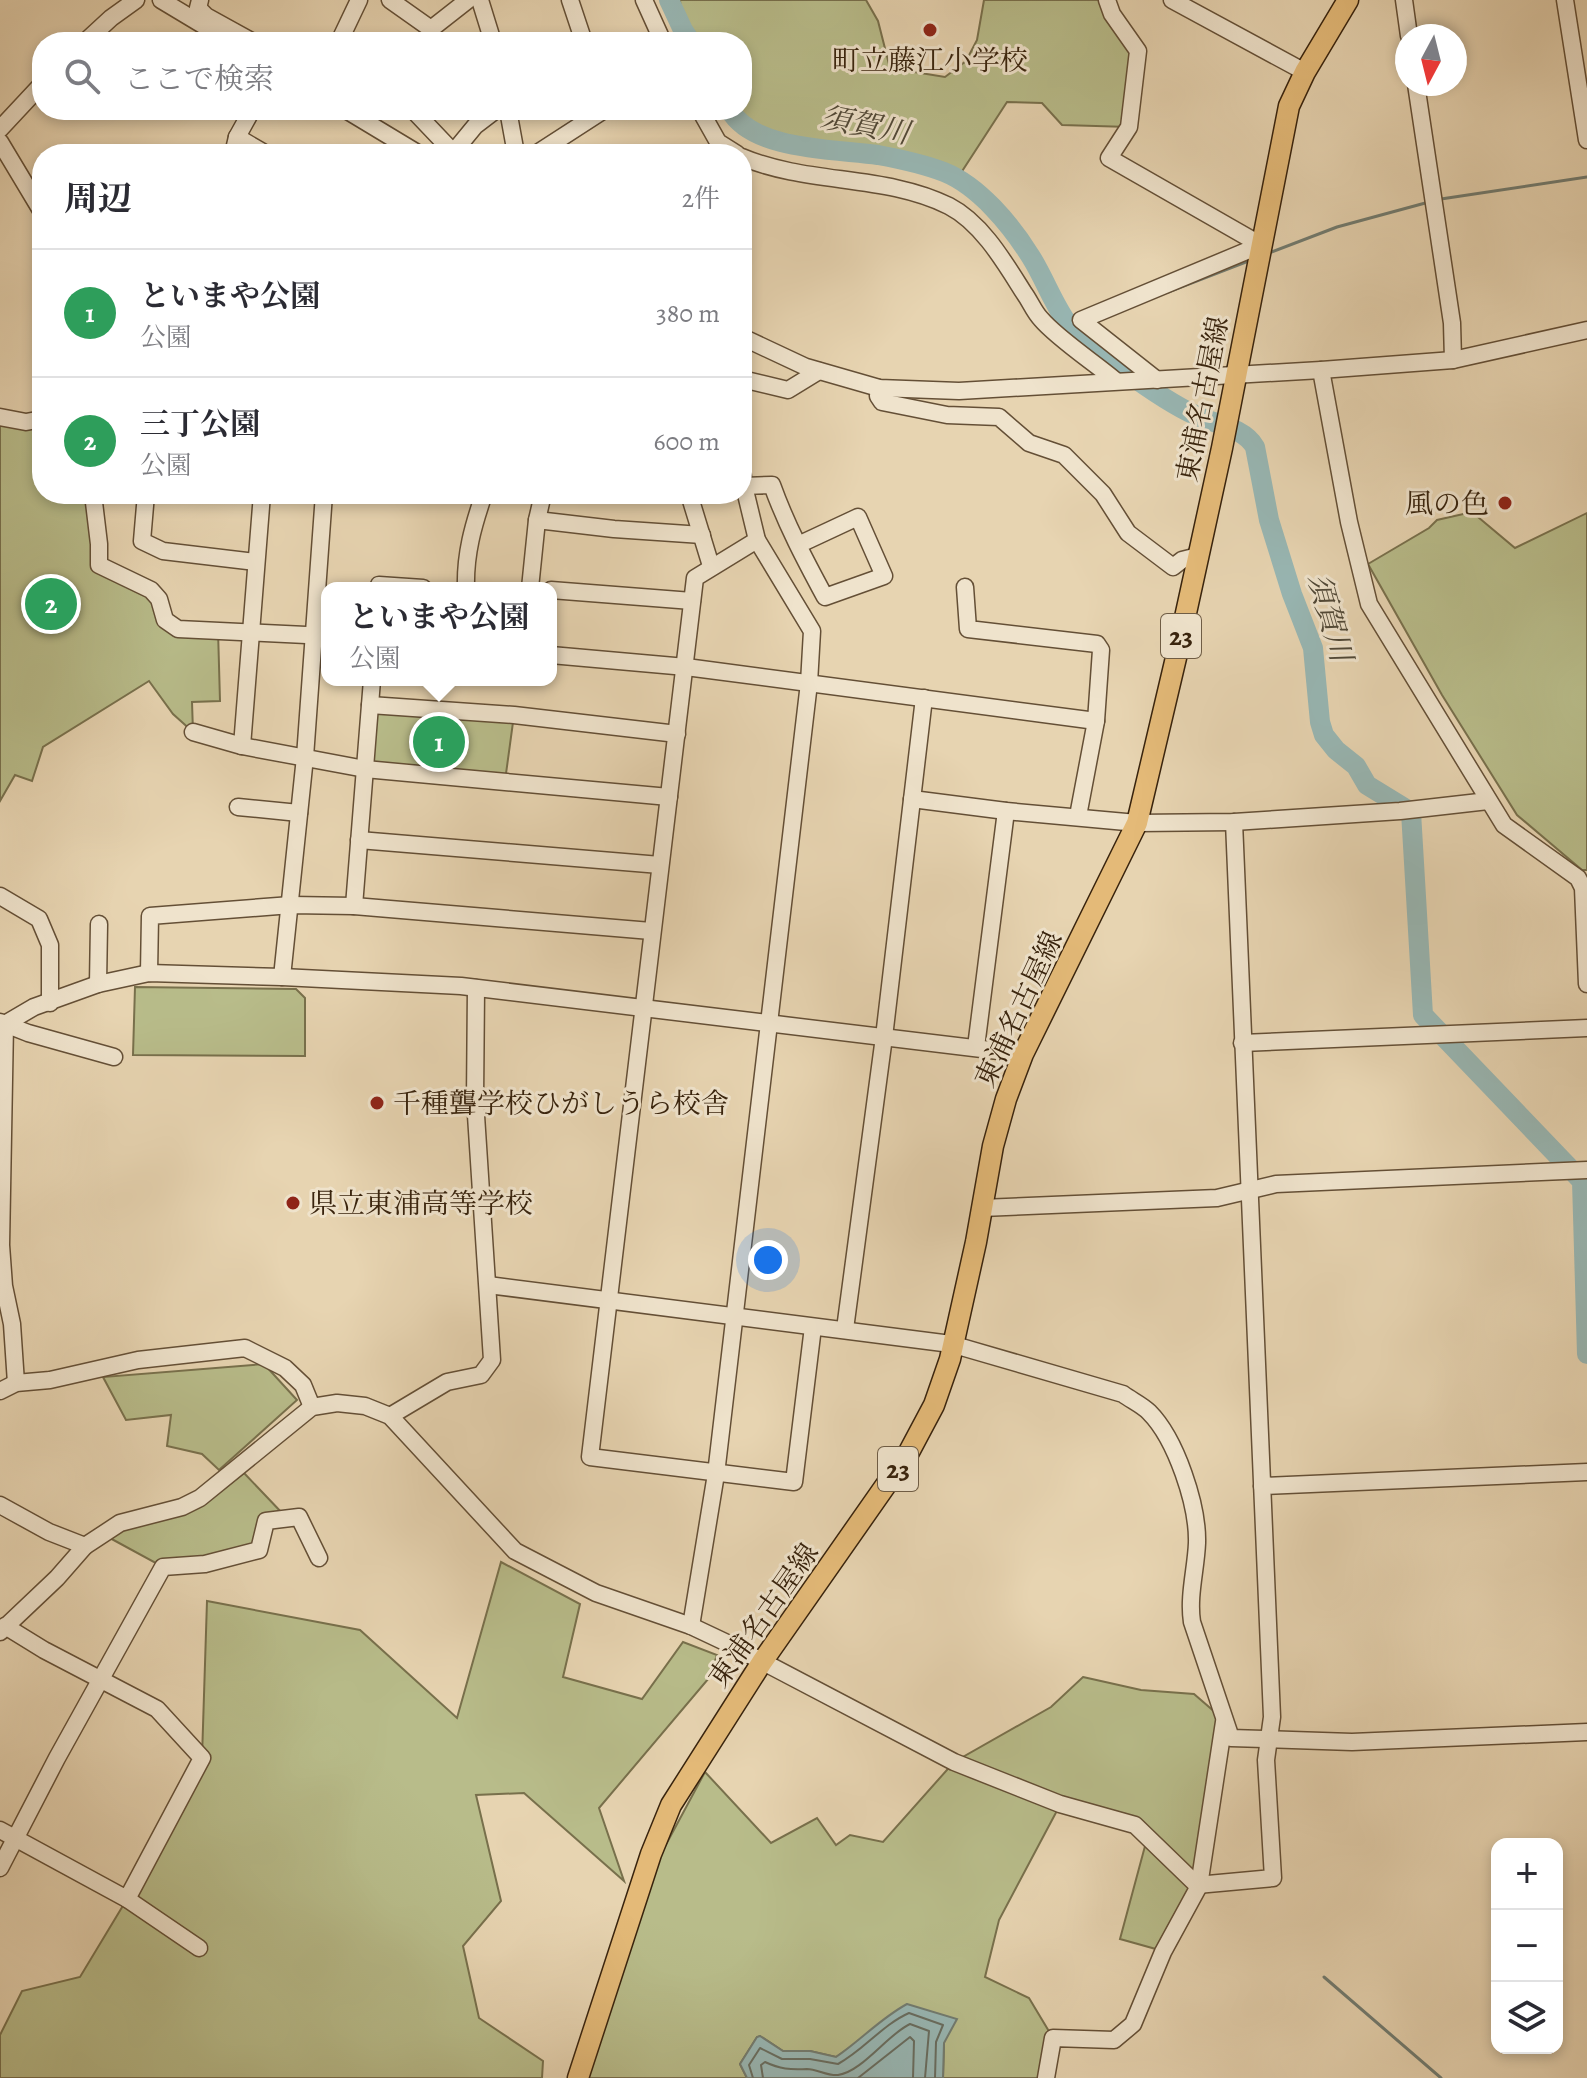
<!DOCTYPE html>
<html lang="ja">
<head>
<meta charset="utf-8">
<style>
  :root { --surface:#fff; --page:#f2f2f3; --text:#2b2b33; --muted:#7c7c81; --line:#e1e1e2; --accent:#8f2418 }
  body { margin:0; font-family:Alegreya,"Noto Serif JP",serif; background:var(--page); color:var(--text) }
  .controls { position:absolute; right:24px; bottom:24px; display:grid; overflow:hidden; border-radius:16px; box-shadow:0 4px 12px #0003 }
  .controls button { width:72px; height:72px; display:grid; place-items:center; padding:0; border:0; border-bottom:2px solid var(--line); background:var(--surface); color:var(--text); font:40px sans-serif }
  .compass { position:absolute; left:1395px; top:24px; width:72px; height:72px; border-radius:50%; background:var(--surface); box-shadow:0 4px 12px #0003; rotate:187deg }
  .you { position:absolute; left:768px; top:1260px; width:28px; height:28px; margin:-20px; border:6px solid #fff; border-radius:50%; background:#1a73e8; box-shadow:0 0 0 12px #1a73e833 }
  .badge { display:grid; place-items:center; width:52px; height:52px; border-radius:50%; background:var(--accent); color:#fff; font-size:26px; font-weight:700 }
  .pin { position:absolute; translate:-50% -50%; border:4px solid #fff; box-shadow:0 2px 8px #0006 }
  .popup { position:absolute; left:321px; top:582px; width:236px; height:104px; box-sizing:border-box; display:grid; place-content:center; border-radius:16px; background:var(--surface); filter:drop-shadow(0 2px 6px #0005); font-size:26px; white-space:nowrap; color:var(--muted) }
  .popup b { font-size:30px; color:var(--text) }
  .popup::after { content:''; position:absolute; left:50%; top:100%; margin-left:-16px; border:16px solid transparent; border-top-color:var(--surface) }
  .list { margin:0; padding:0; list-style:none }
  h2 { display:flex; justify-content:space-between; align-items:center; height:104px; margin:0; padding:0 32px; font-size:34px }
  h2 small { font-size:26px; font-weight:400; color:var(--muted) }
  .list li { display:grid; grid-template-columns:52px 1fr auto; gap:24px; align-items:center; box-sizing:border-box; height:128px; padding:0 32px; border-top:2px solid var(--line) }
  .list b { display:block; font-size:30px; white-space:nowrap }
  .list p { margin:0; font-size:26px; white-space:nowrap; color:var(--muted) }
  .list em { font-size:26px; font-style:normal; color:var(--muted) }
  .icon { flex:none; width:44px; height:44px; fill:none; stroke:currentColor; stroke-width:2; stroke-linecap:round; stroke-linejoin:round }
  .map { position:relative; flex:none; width:1587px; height:2078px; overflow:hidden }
  .search { position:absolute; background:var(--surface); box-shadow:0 4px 12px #0003; left:32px; top:32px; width:720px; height:88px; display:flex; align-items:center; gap:20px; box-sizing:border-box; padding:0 28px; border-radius:32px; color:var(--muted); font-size:30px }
  .panel { position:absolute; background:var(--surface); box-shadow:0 4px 12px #0003; left:32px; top:144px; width:720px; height:360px; border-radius:32px }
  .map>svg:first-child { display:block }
  .green { fill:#b8bc8a; stroke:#78704c; stroke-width:2 }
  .water { fill:#98b7b4; stroke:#727c71; stroke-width:2 }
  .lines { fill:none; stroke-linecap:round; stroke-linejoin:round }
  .shore { stroke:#686d60; stroke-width:2 }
  .stream { stroke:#727c71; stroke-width:3 }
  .river { stroke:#98b7b4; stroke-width:20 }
  .minor-casing { stroke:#644f36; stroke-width:19 }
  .major-casing { stroke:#38230d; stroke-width:23 }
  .minor { stroke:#efe3cc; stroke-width:16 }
  .major { stroke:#e4ba78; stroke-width:20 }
  .poi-dot { fill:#8f2418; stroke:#efe3cc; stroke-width:3 }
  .labels { text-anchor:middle; stroke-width:6; stroke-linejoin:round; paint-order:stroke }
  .shield { fill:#efe3cc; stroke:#6f5d46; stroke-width:2 }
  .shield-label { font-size:26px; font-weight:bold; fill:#38230d }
  .poi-label { font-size:28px; fill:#38230d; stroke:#efe3cc; text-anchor:start }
  .street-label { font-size:28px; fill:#38230d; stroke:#efe3cc }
  .water-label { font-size:30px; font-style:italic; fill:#504837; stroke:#efe3cc }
</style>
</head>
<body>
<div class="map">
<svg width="1587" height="2078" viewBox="0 0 1587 2078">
  <rect width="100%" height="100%" fill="#e7d4b1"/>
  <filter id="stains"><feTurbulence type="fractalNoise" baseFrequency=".0025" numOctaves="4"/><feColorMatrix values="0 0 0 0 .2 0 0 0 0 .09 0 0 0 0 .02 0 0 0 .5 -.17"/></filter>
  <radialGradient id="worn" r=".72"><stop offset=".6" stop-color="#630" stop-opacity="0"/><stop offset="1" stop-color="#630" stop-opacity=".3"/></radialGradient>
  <g class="green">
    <path d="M 680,0 L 866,0 L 878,21 L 890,68 L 945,77 L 966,61 L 977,40 L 984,0 L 1107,0 L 1138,51 L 1129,127 L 1062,125 L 1042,103 L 1007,102 L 957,179 L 916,163 L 870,154 L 799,146 L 733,115 L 730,110 L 742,110 L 742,42 L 690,42 L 682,28 Z"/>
    <path d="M 0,417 L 42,419 L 42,494 L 93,494 L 99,565 L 151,590 L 165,620 L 218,630 L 220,701 L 192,702 L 193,732 L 173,714 L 149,681 L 43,747 L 32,781 L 15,775 L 0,801 Z"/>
    <path d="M 1472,512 L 1515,548 L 1587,513 L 1587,870 L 1582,870 L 1517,815 L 1442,695 L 1368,564 L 1429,528 L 1437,520 Z"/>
    <path d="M 370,705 L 514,715 L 505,781 L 365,769 Z"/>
    <path d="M 135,987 L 296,989 L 305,998 L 305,1056 L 133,1055 Z"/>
    <path d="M 264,1364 L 297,1400 L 219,1470 L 202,1454 L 167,1446 L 171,1415 L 126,1420 L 103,1377 Z"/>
    <path d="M 244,1473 L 283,1514 L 266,1521 L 259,1550 L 163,1567 L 108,1537 L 155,1517 L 200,1507 Z"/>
    <path d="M 501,1562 L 580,1604 L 563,1677 L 642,1699 L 683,1642 L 717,1655 L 709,1678 L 599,1808 L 624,1881 L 524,1793 L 476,1795 L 501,1901 L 463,1946 L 479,2018 L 543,2061 L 542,2078 L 0,2078 L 0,2035 L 22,1991 L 80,1977 L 127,1899 L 202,1758 L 207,1601 L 360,1630 L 457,1718 Z"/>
    <path d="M 1083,1677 L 1141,1690 L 1194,1694 L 1224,1720 L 1199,1886 L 1163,1951 L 1120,1939 L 1148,1835 L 1060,1805 L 999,1920 L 985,1977 L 1029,1998 L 1053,2038 L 1046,2078 L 943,2078 L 944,2043 L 861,2040 L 836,2057 L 810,2051 L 783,2051 L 760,2036 L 757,2037 L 740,2064 L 747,2078 L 584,2078 L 640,1893 L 705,1772 L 771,1843 L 817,1818 L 836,1845 L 850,1835 L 883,1842 L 954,1762 L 1051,1707 Z"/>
  </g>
  <path class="water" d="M 907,2004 L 957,2019 L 944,2043 L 943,2078 L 747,2078 L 740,2064 L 757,2037 L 760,2036 L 783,2051 L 810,2051 L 836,2057 C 861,2040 881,2018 907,2004 Z"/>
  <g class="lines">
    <g class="shore">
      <path d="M 753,2078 L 749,2065 L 760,2048 L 782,2059 L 810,2059 L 838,2064 C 864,2050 882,2025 909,2013 L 943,2025 L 936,2042 L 935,2078"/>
      <path d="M 763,2078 L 761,2065 L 765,2062 C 780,2069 790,2070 807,2069 C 817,2069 827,2076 838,2075 C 862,2072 888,2034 910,2024 L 929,2031 L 925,2078"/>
      <path d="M 858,2078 L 910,2037 L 914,2041 L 913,2078"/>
    </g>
    <g class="stream">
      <path d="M 1441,199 L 1587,177"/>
      <path d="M 1269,253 L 1337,227 L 1429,202"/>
      <path d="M 1168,292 L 1251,260"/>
      <path d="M 1062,318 L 1077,317"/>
      <path d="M 1324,1977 L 1441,2078"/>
    </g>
    <g class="river">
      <path d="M 669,0 L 683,30 L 691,42"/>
      <path d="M 730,110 C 753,151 837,149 878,155 C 900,159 923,164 944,172 C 979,186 1011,225 1031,257 C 1046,281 1055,309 1073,331 C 1107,358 1164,403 1202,418 C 1220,425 1245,429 1255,447 L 1269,520 L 1292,594 L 1313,648 L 1320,722 L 1324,735 L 1336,750 L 1356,766 L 1367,785 L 1411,812 L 1423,1015 L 1582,1181 L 1587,1354"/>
    </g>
    <g class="minor-casing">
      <g id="minor">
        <path d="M 161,0 L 231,42"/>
        <path d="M 200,0 L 198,8 L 206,16 L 253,42"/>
        <path d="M 390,0 L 431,29 L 468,0"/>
        <path d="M 480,0 L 493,42"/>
        <path d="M 570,0 L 584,42"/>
        <path d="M 644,0 L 663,42"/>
        <path d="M 1107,0 L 1112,14 L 1138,51 L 1129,127 L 1109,158 L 1261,245"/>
        <path d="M 1172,0 L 1305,72"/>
        <path d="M 1404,0 L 1409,36"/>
        <path d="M 1565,0 L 1587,140"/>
        <path d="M 85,42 L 111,18 L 136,0"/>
        <path d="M 339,42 L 359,0"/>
        <path d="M 1416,84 L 1452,323 L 1453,360"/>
        <path d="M 346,110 L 419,154"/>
        <path d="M 413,110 L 453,152"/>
        <path d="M 508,110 L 516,154"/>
        <path d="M 700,110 L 718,142 L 737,154"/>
        <path d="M 0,129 L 42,84"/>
        <path d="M 237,137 L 266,154"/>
        <path d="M 0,142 L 42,212"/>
        <path d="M 233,154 L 237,137 L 252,110"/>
        <path d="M 452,154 L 475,126 L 496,110"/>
        <path d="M 536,154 L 604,110"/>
        <path d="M 742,157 C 808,185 885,174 949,206 C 982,223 1005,263 1024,293 C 1030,301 1034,312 1041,319 C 1058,339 1095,363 1116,381"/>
        <path d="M 742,337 L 806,367 L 879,388 L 959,391 L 1321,370 L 1453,360 L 1587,330"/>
        <path d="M 1321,370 L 1349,522 L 1369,604 L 1504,825 L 1578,878 L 1583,888 L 1587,984"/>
        <path d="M 742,379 L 788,390 L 819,371"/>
        <path d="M 1157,380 L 1081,320 L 1261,245"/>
        <path d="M 879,388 L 878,396 L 882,402 L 947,415 L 999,417 L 1029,443 L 1064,455 L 1103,494 L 1128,533 L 1173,567 L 1182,560 L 1198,556"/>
        <path d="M 0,417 L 26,422 L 42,419"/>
        <path d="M 744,486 L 772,485 C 786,524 805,560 825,597 L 884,576 L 858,517 L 798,545"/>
        <path d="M 93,494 L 99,544 L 99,565 L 151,590 L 159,599 L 165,620 L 178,629 L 327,636"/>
        <path d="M 146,494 L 142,541 L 163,551 L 256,562"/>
        <path d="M 689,494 L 711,566"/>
        <path d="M 537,520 L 614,529 L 702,535"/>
        <path d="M 757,540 L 695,578 L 590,1457 L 794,1482 L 813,1327"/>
        <path d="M 965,587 L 968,629 L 1097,644 L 1101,650 L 1096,721 L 1078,816"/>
        <path d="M 378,588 L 379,585 L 423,588"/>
        <path d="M 466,588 C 465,554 473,526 484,494"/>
        <path d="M 530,588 L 537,520 L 543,494"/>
        <path d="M 551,590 L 692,601"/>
        <path d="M 551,655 L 686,667 L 1096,721"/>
        <path d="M 370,705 L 514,715 L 677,734"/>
        <path d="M 193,732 L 242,746 L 365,769 L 669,797"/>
        <path d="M 242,746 L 262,494"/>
        <path d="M 912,799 L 1006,811 L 1137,823 L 1234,822 L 1400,811 L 1488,801"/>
        <path d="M 238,807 L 299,813"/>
        <path d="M 359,840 L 660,865"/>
        <path d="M 0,896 L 39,919 L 50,945 L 50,1003"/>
        <path d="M 354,906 L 372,680"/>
        <path d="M 149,973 L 150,916 L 291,905 L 354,906 L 651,931"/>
        <path d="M 282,977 L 305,757 L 324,494"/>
        <path d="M 98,984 L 99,924"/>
        <path d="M 0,1022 L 28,1033 L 114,1057"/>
        <path d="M 5,1024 L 34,1007 L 98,984 L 149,973 L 282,977 L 461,986 L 1023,1054"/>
        <path d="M 5,1024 L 1,1245 L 4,1286 L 12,1324 L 16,1383"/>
        <path d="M 1242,1043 L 1587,1028"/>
        <path d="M 976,1047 L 1006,811"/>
        <path d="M 982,1208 L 1217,1198 L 1276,1184 L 1587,1170"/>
        <path d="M 488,1285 L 951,1344 L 1123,1394 C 1131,1400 1142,1405 1149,1412 C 1176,1439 1198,1505 1197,1543 C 1196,1569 1188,1596 1192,1622 L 1231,1738 L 1352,1742 L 1587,1732"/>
        <path d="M 845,1329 L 884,1037 L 924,698"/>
        <path d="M 0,1391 L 16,1383 L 50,1380 L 138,1360 L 245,1348 L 285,1368 L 303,1385 L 312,1407"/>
        <path d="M 390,1416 L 447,1382 L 481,1375 L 492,1360 L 475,1100 L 476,988"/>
        <path d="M 1262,1486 L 1587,1472"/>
        <path d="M 0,1505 L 49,1532 L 85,1546"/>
        <path d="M 691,1626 L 716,1474 L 809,683 L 812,631 L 757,540 L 744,486 L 742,469"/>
        <path d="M 0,1632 L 57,1578 L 85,1546 L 120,1523 L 182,1507 L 200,1498 L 312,1407 L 337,1403 L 365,1406 L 390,1416 L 515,1551 L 596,1593 L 691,1626 L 727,1643 L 954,1762 L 1060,1804 L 1135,1825 L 1197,1885 L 1273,1878 L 1266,1760 L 1272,1717 L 1269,1647 L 1234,822"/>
        <path d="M 0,1830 L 127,1899 L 202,1758 L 157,1709 L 44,1650 L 5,1626"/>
        <path d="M 0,1868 L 57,1758 L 163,1567 L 205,1564 L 259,1550 L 266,1521 L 299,1517 L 319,1558"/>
        <path d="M 127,1899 L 199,1948"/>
        <path d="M 1046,2078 L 1053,2038 L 1114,2040 L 1133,2024 L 1163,1952 L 1199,1886 L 1224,1722"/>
      </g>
    </g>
    <g class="major-casing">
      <path id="major" d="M 578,2078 L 651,1854 L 671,1805 L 762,1662 L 909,1452 L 934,1405 L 950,1359 L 976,1242 L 993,1146 L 1006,1099 L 1023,1054 L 1137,823 L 1179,645 L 1222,448 L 1289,106 L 1305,72 L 1348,0"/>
    </g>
    <use href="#minor" class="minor"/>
    <use href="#major" class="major"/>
  </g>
  <g class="poi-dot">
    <circle cx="930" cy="30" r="8"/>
    <circle cx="1505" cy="503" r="8"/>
    <circle cx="377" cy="1103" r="8"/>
    <circle cx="293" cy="1203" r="8"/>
  </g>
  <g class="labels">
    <g class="shield">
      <rect x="1161" y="614" width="40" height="44" rx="6"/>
      <rect x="878" y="1447" width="40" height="44" rx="6"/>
    </g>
    <g class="shield-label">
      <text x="1181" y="645">23</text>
      <text x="898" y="1478">23</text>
    </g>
    <g class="poi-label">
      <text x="930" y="70" text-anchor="middle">町立藤江小学校</text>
      <text x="1489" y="513" text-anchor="end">風の色</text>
      <text x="393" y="1113">千種聾学校ひがしうら校舎</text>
      <text x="309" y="1213">県立東浦高等学校</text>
    </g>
    <g class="street-label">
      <text transform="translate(1202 399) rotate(-79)" y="10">東浦名古屋線</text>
      <text transform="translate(1018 1009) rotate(-65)" y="10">東浦名古屋線</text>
      <text transform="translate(763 1615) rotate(-55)" y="10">東浦名古屋線</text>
    </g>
    <g class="water-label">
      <text transform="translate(865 125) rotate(11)" y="10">須賀川</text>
      <text transform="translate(1330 617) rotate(74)" y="10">須賀川</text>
    </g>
  </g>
  <rect width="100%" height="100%" filter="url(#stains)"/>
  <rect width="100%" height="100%" fill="url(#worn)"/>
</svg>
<div class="controls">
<button>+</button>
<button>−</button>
<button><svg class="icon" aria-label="layers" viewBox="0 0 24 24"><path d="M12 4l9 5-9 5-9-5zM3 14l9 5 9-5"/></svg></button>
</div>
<svg class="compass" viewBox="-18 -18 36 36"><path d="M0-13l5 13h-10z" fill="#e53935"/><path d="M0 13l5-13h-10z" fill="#7c7c81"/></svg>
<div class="you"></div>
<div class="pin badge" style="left:439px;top:742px;background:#2e9e5b">1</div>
<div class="popup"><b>といまや公園</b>公園</div>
<div class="pin badge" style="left:51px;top:604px;background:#2e9e5b">2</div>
<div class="search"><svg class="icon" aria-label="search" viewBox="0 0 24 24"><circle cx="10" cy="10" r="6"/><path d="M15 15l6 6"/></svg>ここで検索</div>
<section class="panel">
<h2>周辺<small>2件</small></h2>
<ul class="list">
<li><span class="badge" style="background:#2e9e5b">1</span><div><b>といまや公園</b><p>公園</p></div><em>380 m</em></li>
<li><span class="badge" style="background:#2e9e5b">2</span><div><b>三丁公園</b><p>公園</p></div><em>600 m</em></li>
</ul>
</section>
</div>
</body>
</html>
